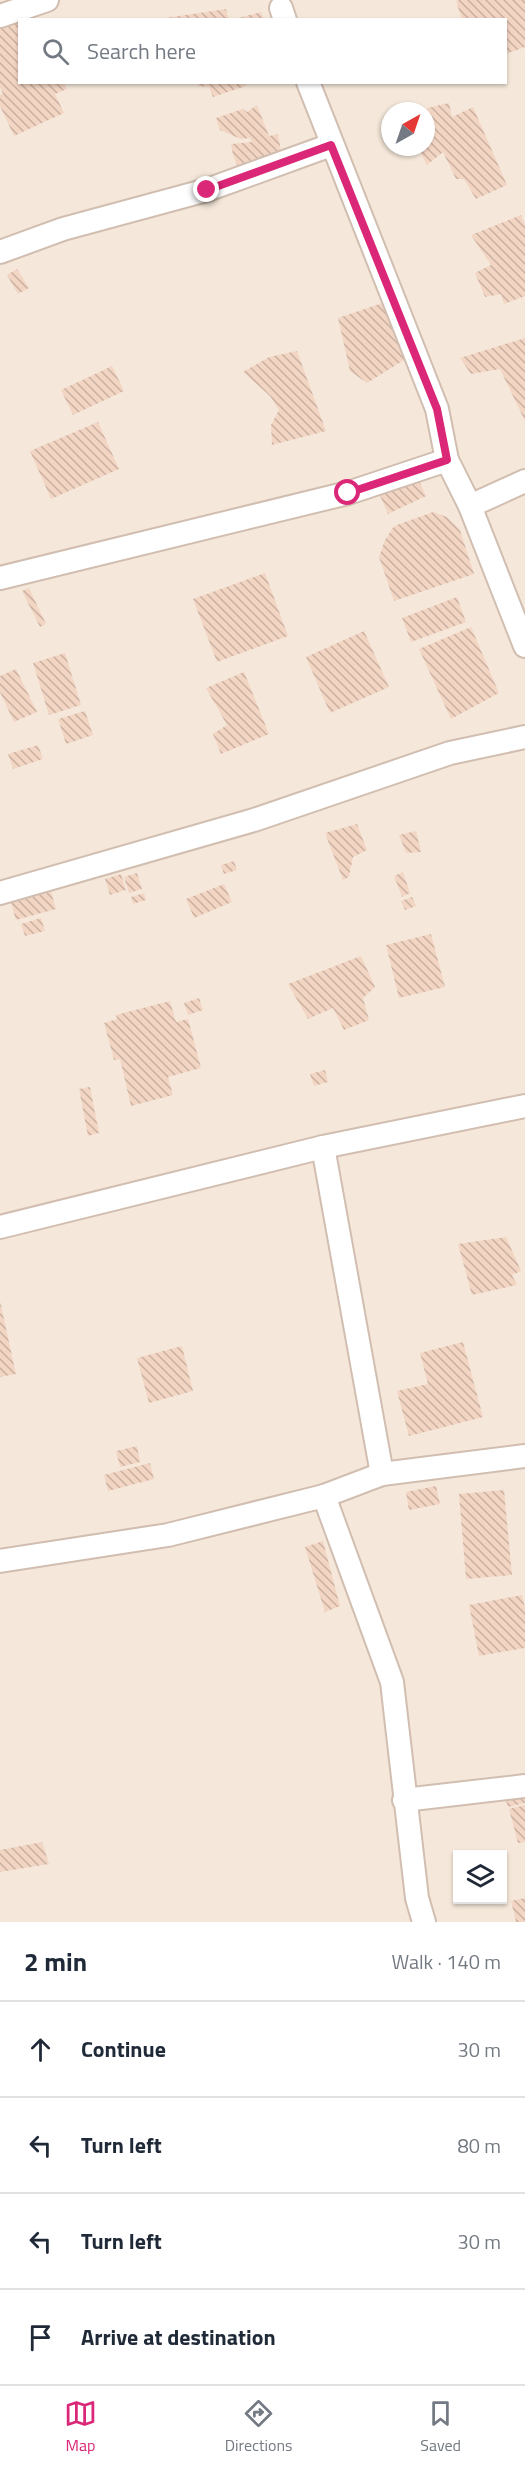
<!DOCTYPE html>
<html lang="en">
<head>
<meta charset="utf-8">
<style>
  :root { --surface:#fff; --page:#f2f2f3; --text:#1f2937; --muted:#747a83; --line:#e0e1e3; --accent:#db2777 }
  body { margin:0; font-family:"Titillium Web",sans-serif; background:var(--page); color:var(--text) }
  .controls { position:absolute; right:18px; bottom:18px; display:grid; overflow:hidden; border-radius:0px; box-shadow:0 2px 4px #0004 }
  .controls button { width:54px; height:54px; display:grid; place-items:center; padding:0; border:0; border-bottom:2px solid var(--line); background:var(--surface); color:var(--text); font:30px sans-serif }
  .compass { position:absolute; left:381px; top:102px; width:54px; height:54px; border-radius:50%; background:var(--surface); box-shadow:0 2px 4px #0004; rotate:40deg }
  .stop { position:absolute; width:18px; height:18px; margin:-14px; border:4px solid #db2777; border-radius:50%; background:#fff }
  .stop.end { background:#db2777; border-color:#fff; box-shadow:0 2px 6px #0008 }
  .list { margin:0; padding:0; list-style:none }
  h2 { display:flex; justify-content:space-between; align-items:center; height:78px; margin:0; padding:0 24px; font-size:26px }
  h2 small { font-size:20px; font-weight:400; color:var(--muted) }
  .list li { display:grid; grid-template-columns:39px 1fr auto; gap:18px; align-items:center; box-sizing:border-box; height:96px; padding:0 24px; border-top:2px solid var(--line) }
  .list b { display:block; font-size:22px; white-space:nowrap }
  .list em { font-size:20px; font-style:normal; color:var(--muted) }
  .icon { flex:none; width:33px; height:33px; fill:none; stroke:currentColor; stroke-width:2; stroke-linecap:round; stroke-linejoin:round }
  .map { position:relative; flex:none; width:525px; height:1922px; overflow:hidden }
  .search { position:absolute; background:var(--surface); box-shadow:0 2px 4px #0004; left:18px; right:18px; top:18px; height:66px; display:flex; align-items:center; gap:15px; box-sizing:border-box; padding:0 21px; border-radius:0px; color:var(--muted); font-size:22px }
  .sheet { height:462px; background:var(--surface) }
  nav { display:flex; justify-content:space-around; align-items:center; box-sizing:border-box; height:84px; border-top:2px solid var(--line); background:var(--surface); font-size:16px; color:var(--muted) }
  nav a { display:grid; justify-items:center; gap:3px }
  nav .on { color:var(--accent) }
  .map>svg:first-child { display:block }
  .residential { fill:#f5e8da; fill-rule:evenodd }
  .building { fill:url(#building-back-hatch) }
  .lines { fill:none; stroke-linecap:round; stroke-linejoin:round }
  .minor-casing { stroke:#d1beb0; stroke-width:26 }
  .minor { stroke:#fff; stroke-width:22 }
  .route { stroke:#db2777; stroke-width:8 }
</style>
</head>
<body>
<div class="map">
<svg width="525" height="1922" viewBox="0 0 525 1922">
  <defs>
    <pattern id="building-back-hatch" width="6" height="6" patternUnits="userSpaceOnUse" patternTransform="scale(1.5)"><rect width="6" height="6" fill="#f3d5c3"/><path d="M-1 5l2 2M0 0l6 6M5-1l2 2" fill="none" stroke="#cab0a1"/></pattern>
  </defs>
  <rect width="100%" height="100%" fill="#fdf6ec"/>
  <path class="residential" d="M 0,0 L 525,0 L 525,1922 L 0,1922 ZM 20,20 L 506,20 L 506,82 L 20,82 ZM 390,111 L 426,111 L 426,147 L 390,147 ZM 458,1854 L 502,1854 L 502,1900 L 458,1900 Z"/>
  <g class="building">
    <path d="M 459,0 L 525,0 L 525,47 L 506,54 L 506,20 L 462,20 L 456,1 Z"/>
    <path d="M 226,9 L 229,20 L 166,20 L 166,18 Z"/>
    <path d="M 261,12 L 264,20 L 235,20 L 235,19 Z"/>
    <path d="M 20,19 L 20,82 L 64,82 L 67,89 L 55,94 L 64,113 L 14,136 L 0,106 L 0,95 L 3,94 L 0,87 L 0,28 Z"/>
    <path d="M 197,82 L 245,82 L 246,86 L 213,97 L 209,87 L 198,86 Z"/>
    <path d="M 449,103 L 452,117 L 473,107 L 507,185 L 476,199 L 464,179 L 456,179 L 443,152 L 427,165 L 417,147 L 426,147 L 426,111 L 419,110 Z"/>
    <path d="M 257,105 L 269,136 L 278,134 L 281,152 L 240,173 L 233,155 L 231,144 L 252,142 L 250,138 L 241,139 L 220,130 L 216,118 L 243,109 L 247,112 Z"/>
    <path d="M 521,215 L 525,225 L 525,296 L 504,304 L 501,294 L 485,297 L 475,273 L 491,265 L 471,235 Z"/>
    <path d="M 17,269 L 29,288 L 18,294 L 7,275 Z"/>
    <path d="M 385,302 L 404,360 L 367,383 L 350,371 L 338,318 Z"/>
    <path d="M 525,338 L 525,421 L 500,369 L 471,374 L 460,358 Z"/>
    <path d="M 297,351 L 326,431 L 272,445 L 271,425 L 279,410 L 270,396 L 243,372 L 269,357 Z"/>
    <path d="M 112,366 L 124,391 L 73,415 L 61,390 Z"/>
    <path d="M 98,422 L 119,469 L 51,499 L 30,451 Z"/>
    <path d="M 416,474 L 426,496 L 388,514 L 378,491 Z"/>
    <path d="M 433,512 L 447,517 L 460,530 L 474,574 L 394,601 L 379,557 L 385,540 L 394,526 Z"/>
    <path d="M 265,573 L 288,636 L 217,662 L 193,599 Z"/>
    <path d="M 29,588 L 46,624 L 40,627 L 22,591 Z"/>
    <path d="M 457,597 L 466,622 L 411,642 L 402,618 Z"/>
    <path d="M 471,627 L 499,693 L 451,719 L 419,649 Z"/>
    <path d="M 364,631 L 389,687 L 330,713 L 306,657 Z"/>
    <path d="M 65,653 L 81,705 L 49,715 L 33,663 Z"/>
    <path d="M 16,669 L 37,712 L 14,722 L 0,692 L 0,676 Z"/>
    <path d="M 244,672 L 269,734 L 221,754 L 213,734 L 227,725 L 206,688 Z"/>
    <path d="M 85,711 L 93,735 L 66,744 L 58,719 Z"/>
    <path d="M 38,745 L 43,759 L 13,769 L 8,754 Z"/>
    <path d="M 357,824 L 367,850 L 353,857 L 349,877 L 343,880 L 325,833 Z"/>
    <path d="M 416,831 L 421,852 L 406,853 L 399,835 Z"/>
    <path d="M 234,861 L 237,870 L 224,874 L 221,865 Z"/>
    <path d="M 403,872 L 410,893 L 402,897 L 394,876 Z"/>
    <path d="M 137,873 L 142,889 L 129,893 L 124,877 Z"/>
    <path d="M 121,874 L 126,890 L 110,895 L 105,879 Z"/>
    <path d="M 224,884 L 232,902 L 194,918 L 186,899 Z"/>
    <path d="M 51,892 L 56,909 L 16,920 L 11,903 Z"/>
    <path d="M 144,893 L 146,900 L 133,904 L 131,897 Z"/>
    <path d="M 412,897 L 416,906 L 405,910 L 401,901 Z"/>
    <path d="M 41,918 L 45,931 L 25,936 L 21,924 Z"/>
    <path d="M 431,934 L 445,987 L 399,998 L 386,945 Z"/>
    <path d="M 361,956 L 375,987 L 363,998 L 369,1020 L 344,1030 L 333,1008 L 308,1019 L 288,984 Z"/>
    <path d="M 199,998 L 203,1010 L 188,1015 L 184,1003 Z"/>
    <path d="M 170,1001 L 176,1022 L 188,1019 L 201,1068 L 168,1077 L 173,1095 L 131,1106 L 120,1059 L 114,1060 L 104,1023 L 117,1019 L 116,1015 Z"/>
    <path d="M 325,1070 L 328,1082 L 314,1086 L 310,1074 Z"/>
    <path d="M 90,1087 L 99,1133 L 88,1136 L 79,1089 Z"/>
    <path d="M 506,1237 L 521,1271 L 512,1275 L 517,1285 L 472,1295 L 458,1244 Z"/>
    <path d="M 0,1301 L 16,1374 L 0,1377 Z"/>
    <path d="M 463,1342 L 483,1417 L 409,1436 L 397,1391 L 428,1384 L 420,1353 Z"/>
    <path d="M 182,1346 L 193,1391 L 149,1403 L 137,1358 Z"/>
    <path d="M 137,1446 L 140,1462 L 120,1467 L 116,1451 Z"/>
    <path d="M 150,1463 L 154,1479 L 108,1491 L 104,1475 Z"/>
    <path d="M 436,1486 L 440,1504 L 409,1510 L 406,1492 Z"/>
    <path d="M 504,1490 L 512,1575 L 466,1579 L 459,1494 Z"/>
    <path d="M 323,1541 L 340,1606 L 325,1612 L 305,1547 Z"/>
    <path d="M 522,1595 L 525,1608 L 525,1648 L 479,1656 L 469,1605 Z"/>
    <path d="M 525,1796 L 525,1803 L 508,1807 L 506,1801 Z"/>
    <path d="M 525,1805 L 525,1842 L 518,1843 L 509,1809 Z"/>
    <path d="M 42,1842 L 49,1864 L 0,1872 L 0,1850 Z"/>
    <path d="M 525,1898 L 525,1922 L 516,1922 L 511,1901 Z"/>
  </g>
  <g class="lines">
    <g class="minor-casing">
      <g id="minor">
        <path d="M 281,8 L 285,20"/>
        <path d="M 0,16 L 47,0"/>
        <path d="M 308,82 L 437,409 L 447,460 L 470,506 L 525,646"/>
        <path d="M 0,252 L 63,229 L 207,190 L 331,145"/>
        <path d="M 470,506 L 525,481"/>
        <path d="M 0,578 L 348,493 L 447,460"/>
        <path d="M 0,893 L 254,820 L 450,753 L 525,737"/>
        <path d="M 323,1147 L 382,1474"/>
        <path d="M 0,1227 L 323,1147 L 525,1106"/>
        <path d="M 324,1496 L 392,1682 L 417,1898 L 424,1922"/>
        <path d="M 0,1561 L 168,1535 L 324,1496 L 382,1474 L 525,1456"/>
        <path d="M 404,1800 L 525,1786"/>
      </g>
    </g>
    <use href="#minor" class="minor"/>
  </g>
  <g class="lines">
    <path class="route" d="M 207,190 L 331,145 L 437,409 L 447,460 L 348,493"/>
  </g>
</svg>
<div class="controls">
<button><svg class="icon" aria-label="layers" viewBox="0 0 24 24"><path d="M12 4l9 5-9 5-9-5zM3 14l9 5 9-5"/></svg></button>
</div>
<svg class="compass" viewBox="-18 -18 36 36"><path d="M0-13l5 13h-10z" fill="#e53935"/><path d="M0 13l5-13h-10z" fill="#747a83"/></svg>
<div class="stop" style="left:348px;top:493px"></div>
<div class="stop end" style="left:207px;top:190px"></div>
<div class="search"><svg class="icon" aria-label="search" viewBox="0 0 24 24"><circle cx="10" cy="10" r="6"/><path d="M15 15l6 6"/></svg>Search here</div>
</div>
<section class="sheet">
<h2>2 min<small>Walk · 140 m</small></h2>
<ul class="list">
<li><svg class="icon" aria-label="ahead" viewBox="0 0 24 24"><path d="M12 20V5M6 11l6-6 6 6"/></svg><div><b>Continue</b></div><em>30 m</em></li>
<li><svg class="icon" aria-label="left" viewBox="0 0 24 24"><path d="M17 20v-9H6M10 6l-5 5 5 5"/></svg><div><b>Turn left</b></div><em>80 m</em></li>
<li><svg class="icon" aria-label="left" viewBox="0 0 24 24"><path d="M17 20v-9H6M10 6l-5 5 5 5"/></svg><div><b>Turn left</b></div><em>30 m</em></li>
<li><svg class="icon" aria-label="arrive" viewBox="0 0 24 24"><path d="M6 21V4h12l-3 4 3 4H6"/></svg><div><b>Arrive at destination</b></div></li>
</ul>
</section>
<nav>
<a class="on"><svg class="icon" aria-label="map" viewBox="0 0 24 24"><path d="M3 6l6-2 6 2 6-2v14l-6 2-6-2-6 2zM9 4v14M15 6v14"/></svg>Map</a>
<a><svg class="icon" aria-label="directions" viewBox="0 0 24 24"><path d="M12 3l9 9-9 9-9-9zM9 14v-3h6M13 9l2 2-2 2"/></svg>Directions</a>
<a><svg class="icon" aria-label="saved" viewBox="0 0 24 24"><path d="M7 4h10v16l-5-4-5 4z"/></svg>Saved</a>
</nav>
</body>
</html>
